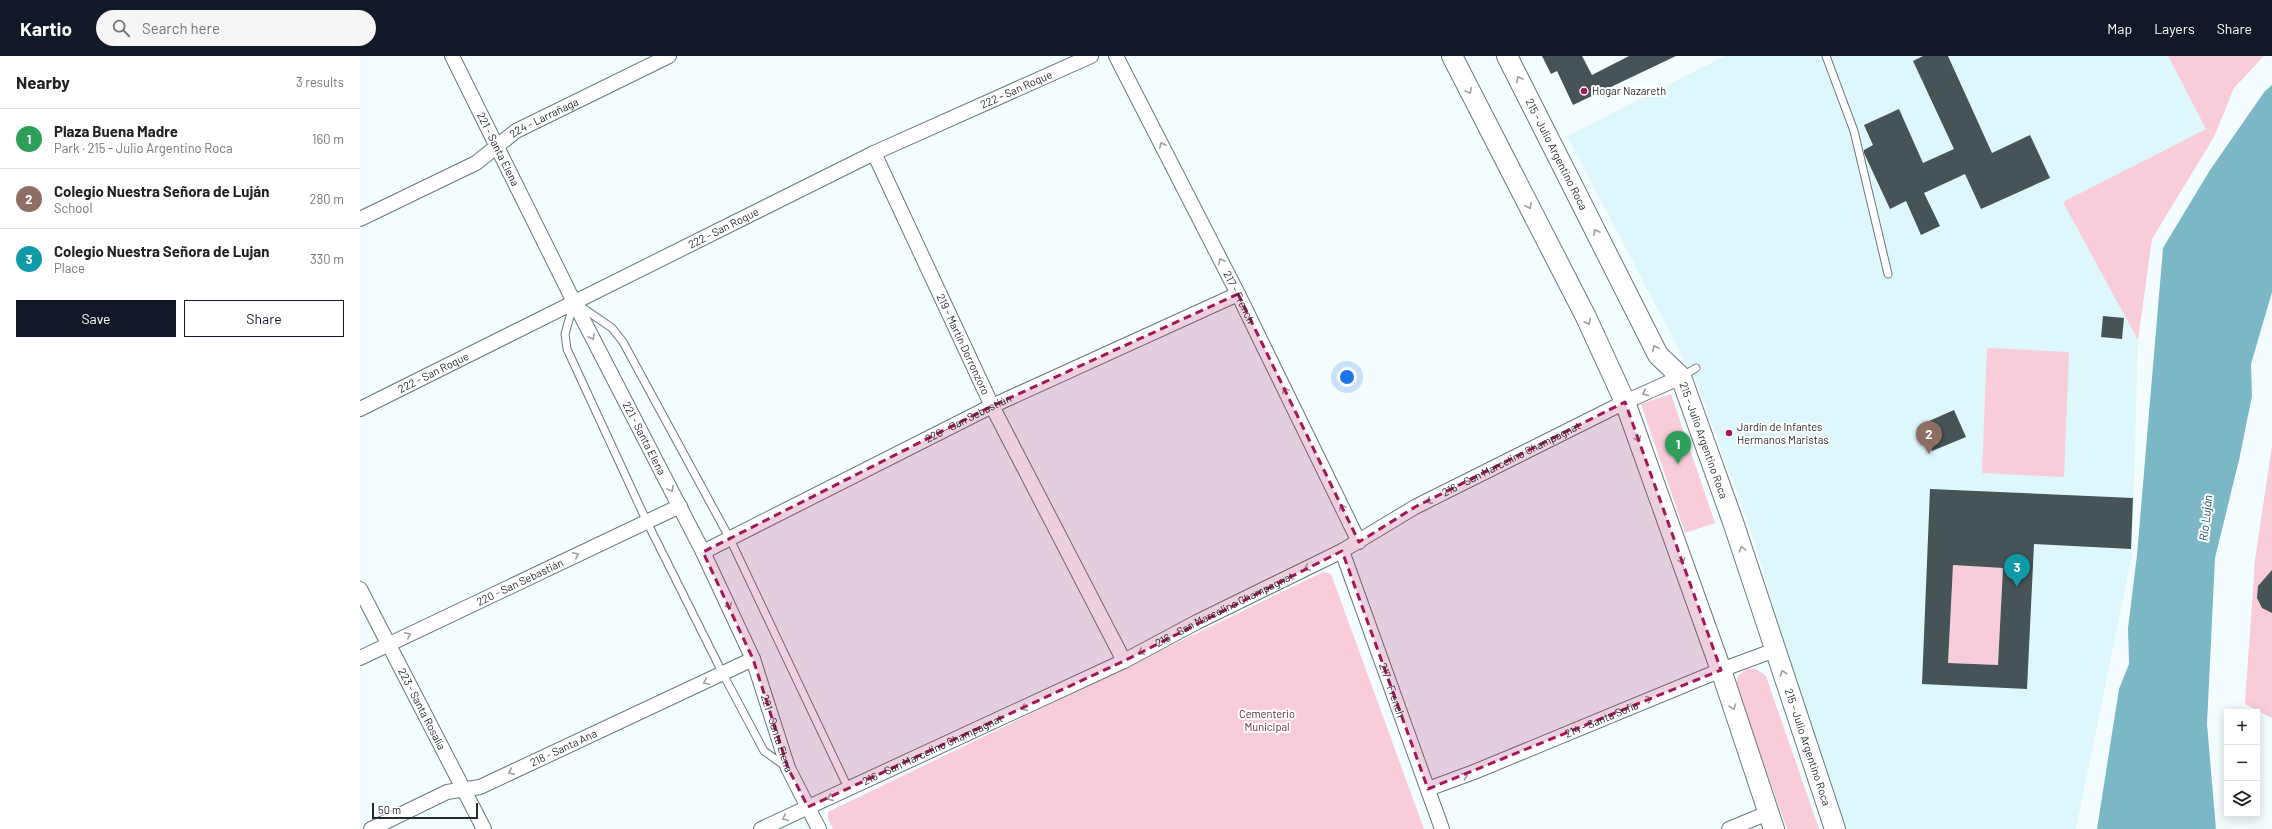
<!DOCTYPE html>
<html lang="en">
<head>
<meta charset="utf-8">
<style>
  :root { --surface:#fff; --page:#f6f6f6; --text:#202124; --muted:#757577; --line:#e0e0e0; --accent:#111827 }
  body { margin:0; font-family:Barlow,sans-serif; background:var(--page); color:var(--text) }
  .controls { position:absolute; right:12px; bottom:12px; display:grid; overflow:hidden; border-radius:0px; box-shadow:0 2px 10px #0003 }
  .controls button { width:36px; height:36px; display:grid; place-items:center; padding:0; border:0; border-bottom:1px solid var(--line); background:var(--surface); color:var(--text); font:20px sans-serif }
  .scale { position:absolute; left:12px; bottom:10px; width:106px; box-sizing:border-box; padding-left:4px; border:2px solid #252b2d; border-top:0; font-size:11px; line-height:14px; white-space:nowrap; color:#252b2d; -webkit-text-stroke:3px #fff; paint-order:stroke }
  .you { position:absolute; left:987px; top:321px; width:14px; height:14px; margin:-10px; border:3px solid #fff; border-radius:50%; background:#1a73e8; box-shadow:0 0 0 6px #1a73e833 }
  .badge { display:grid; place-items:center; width:26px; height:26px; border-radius:50%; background:var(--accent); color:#fff; font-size:13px; font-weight:700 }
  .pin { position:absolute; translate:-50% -33px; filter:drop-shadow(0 1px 2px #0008) }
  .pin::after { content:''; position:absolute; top:21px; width:14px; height:12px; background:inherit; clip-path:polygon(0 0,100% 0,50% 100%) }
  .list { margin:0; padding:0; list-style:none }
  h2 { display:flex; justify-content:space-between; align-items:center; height:52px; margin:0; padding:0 16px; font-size:17px }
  h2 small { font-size:13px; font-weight:400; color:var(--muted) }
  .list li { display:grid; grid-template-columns:26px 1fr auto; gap:12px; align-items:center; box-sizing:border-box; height:60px; padding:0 16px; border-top:1px solid var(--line) }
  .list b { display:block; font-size:15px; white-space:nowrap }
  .list p { margin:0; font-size:13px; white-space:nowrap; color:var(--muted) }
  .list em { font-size:13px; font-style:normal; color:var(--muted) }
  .actions { display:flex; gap:8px; padding:12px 16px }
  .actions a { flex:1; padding:9px 0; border:1px solid var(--accent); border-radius:0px; text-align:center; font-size:14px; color:var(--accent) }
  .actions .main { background:var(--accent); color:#fff }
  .icon { flex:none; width:22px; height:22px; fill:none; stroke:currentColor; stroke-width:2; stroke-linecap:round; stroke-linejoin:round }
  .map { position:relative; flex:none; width:1912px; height:773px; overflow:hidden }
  header { display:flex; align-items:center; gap:24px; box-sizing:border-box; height:56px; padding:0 20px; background:var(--accent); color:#fff }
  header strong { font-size:19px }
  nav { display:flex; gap:22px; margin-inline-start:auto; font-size:14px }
  .search { width:280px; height:36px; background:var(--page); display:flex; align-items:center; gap:10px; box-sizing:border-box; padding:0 14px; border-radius:22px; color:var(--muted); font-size:15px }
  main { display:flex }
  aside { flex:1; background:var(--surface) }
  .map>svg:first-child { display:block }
  .built { fill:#ddf7fd }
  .green { fill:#f8ccd9 }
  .water { fill:#7cb7c5 }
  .building { fill:#465357; fill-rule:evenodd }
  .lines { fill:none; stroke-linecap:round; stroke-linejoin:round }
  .lane-casing { stroke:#68777a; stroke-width:9 }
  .street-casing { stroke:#68777a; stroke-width:16 }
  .secondary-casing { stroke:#68777a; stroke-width:22 }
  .lane { stroke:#fff; stroke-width:7 }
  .street { stroke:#fff; stroke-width:14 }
  .secondary { stroke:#fff; stroke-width:20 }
  .oneway { stroke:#9da0a0 }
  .marked { fill:#a4165a; fill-opacity:0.2; stroke:#a4165a; stroke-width:3; stroke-dasharray:8 5; stroke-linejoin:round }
  .poi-dot { fill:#a4165a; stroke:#fff; stroke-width:1.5 }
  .labels { text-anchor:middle; stroke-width:4; stroke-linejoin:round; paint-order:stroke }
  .street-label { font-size:11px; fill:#252b2d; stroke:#fff }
  .poi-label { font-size:11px; fill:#252b2d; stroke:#fff; text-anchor:start }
  .park-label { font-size:11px; fill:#682941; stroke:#fff }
  .water-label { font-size:12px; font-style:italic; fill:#194c57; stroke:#fff }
</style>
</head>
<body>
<header>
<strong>Kartio</strong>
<div class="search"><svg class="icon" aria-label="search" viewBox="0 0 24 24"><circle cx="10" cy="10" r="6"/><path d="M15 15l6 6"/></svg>Search here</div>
<nav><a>Map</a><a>Layers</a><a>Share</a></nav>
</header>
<main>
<aside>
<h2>Nearby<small>3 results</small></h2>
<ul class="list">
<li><span class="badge" style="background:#2e9e5b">1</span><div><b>Plaza Buena Madre</b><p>Park · 215 - Julio Argentino Roca</p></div><em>160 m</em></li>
<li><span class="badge" style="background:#8d6e63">2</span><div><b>Colegio Nuestra Señora de Luján</b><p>School</p></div><em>280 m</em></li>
<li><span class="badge" style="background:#0f9aa8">3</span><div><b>Colegio Nuestra Señora de Lujan</b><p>Place</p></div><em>330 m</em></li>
</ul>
<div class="actions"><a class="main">Save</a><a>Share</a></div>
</aside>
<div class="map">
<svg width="1912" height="773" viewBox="0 0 1912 773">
  <rect width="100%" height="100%" fill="#f3fdff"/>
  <path class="built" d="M 1365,0 L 1808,0 L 1846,73 L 1704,146 L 1778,284 L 1772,499 L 1716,773 L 1481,773 L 1389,469 L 1337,328 L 1207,80 Z"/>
  <g class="green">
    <path d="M 1808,0 L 1904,0 L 1874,32 L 1854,81 L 1792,183 L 1778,284 L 1703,146 L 1846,73 Z"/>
    <path d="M 1627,292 L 1709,296 L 1704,421 L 1622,417 Z"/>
    <path d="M 1311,338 L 1355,467 L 1325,477 L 1281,348 Z"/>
    <path d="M 1912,389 L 1912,662 L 1885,648 L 1895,504 Z"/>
    <path d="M 1593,509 L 1643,512 L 1638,609 L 1588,607 Z"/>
    <path d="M 963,516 L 971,518 L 1064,773 L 473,773 L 468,763 L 468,756 Z"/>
    <path d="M 1387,613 L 1396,613 L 1406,620 L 1459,773 L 1427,773 L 1376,629 L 1378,620 Z"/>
  </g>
  <path class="water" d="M 1912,29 L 1912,236 L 1891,308 L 1892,340 L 1879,404 L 1855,502 L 1847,668 L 1856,773 L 1737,773 L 1759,633 L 1769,608 L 1768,572 L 1777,499 L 1803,192 L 1850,114 L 1905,35 Z"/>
  <g class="building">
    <path d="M 1182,0 L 1222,0 L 1232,19 L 1269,0 L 1316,0 L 1213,49 L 1197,15 L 1191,18 Z"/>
    <path d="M 1563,0 L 1588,0 L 1632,97 L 1670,79 L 1690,122 L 1621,153 L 1605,118 L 1564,137 L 1580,170 L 1561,179 L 1546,145 L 1530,153 L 1504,97 L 1504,94 L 1513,89 L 1504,69 L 1539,53 L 1563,107 L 1594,93 L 1553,5 Z"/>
    <path d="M 1743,260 L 1764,262 L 1762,283 L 1741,281 Z"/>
    <path d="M 1594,354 L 1606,381 L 1572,395 L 1560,369 Z"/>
    <path d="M 1570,433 L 1773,442 L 1771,493 L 1674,488 L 1667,633 L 1562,628 ZM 1593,509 L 1643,512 L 1638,609 L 1588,607 Z"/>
    <path d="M 1912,514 L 1912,557 L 1902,552 L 1897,542 L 1898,530 Z"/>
  </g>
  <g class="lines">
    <g class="lane-casing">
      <g id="lane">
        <path d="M 1466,0 L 1494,75 L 1528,218"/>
        <path d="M 1321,321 L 1336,312"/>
        <path d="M 425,710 L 404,695 L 363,618 L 287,466 L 207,293 L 205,278 L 214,246 L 252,272 L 263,286 L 370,483 L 489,734"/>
      </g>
    </g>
    <g class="street-casing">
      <g id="street">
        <path id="s1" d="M 92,0 L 214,246 L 343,496 L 393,603 L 428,712 L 459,773"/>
        <path id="s2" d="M 756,0 L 878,238 L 999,486"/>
        <path id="s3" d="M 514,97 L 632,350 L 764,605"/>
        <path id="s4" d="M 0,163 L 116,107 L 156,75 L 309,0"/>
        <path id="s5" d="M 0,353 L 514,97 L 731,0"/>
        <path id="s6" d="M 982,495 L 1082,773"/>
        <path id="s7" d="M 343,496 L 632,350 L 878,238"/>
        <path id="s8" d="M 0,533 L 124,773"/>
        <path id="s9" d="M 0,602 L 320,450"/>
        <path id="s10" d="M 1068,733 L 1114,716 L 1361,614 L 1415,594"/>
        <path id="s11" d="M 11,773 L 87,736 L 120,731 L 393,603"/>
        <path id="s12" d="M 401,773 L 764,605 L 837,566 L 982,495 L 1055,451 L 1265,346 L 1321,321"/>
        <path d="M 1369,773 L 1408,757"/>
      </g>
    </g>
    <g class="secondary-casing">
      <g id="secondary">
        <path d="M 1092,0 L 1226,261 L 1265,346 L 1361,614 L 1414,773"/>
        <path id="s13" d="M 1147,0 L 1298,299 L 1321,321 L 1373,466 L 1475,773"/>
      </g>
    </g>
    <use href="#lane" class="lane"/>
    <use href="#street" class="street"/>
    <use href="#secondary" class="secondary"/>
  </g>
  <defs><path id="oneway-chevron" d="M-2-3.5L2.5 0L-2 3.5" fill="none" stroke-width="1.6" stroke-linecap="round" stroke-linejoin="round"/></defs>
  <g class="oneway">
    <use href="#oneway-chevron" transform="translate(1159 23) rotate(-117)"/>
    <use href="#oneway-chevron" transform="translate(1109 35) rotate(63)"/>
    <use href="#oneway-chevron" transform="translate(802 89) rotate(-117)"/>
    <use href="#oneway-chevron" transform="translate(1169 150) rotate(63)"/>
    <use href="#oneway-chevron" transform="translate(1236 176) rotate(-117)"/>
    <use href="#oneway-chevron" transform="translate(861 205) rotate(-117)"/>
    <use href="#oneway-chevron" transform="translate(1228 266) rotate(64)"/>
    <use href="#oneway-chevron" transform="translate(232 281) rotate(62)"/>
    <use href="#oneway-chevron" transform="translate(1295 292) rotate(-117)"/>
    <use href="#oneway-chevron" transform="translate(925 334) rotate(-116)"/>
    <use href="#oneway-chevron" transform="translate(1285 337) rotate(156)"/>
    <use href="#oneway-chevron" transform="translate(1278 383) rotate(70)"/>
    <use href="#oneway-chevron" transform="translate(311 433) rotate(62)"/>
    <use href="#oneway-chevron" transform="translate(1069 445) rotate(153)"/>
    <use href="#oneway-chevron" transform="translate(982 451) rotate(-116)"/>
    <use href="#oneway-chevron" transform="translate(1382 493) rotate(-108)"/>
    <use href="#oneway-chevron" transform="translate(216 499) rotate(-25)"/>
    <use href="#oneway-chevron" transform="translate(1322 505) rotate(70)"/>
    <use href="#oneway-chevron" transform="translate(947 512) rotate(154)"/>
    <use href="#oneway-chevron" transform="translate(369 550) rotate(65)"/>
    <use href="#oneway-chevron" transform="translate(48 579) rotate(-25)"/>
    <use href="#oneway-chevron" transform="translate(781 596) rotate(152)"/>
    <use href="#oneway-chevron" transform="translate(1423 617) rotate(-109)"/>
    <use href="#oneway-chevron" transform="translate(346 626) rotate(155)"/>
    <use href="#oneway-chevron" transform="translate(1289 643) rotate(-22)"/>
    <use href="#oneway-chevron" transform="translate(1373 651) rotate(72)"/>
    <use href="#oneway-chevron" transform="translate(664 652) rotate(155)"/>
    <use href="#oneway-chevron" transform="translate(151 716) rotate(155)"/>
    <use href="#oneway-chevron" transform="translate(1105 720) rotate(-20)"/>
    <use href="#oneway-chevron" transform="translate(470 742) rotate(157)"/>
    <use href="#oneway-chevron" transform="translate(425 762) rotate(155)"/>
  </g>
  <path class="marked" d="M 878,238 L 999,486 L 1055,451 L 1265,346 L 1361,614 L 1068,733 L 982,495 L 764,605 L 448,751 L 428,712 L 393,603 L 343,496 L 632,350 Z"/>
  <g class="poi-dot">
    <circle cx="1224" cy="35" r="4"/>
    <circle cx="1369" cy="377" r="4"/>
  </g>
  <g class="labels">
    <g class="street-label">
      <text dy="4" stroke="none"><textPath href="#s5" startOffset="730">222 - San Roque</textPath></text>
      <text dy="4" stroke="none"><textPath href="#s4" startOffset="211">224 - Larrañaga</textPath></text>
      <text dy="4" stroke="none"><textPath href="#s1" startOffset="104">221 - Santa Elena</textPath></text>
      <text dy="4" stroke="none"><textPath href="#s13" startOffset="110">215 - Julio Argentino Roca</textPath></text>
      <text dy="4" stroke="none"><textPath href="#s5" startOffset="406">222 - San Roque</textPath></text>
      <text dy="4" stroke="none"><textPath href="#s2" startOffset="271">217 - French</textPath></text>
      <text dy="4" stroke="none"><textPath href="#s3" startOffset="211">219 - Martín Dorronzoro</textPath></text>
      <text dy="4" stroke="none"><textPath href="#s5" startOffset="82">222 - San Roque</textPath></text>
      <text dy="4" stroke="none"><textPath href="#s7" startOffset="297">220 - San Sebastián</textPath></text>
      <text dy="4" stroke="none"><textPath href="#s1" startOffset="428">221 - Santa Elena</textPath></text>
      <text dy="4" stroke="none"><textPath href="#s13" startOffset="434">215 - Julio Argentino Roca</textPath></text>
      <text dy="4" stroke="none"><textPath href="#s12" startOffset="837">216 - San Marcelino Champagnat</textPath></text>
      <text dy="4" stroke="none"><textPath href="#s9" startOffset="177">220 - San Sebastián</textPath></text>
      <text dy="4" stroke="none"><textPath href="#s12" startOffset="513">216 - San Marcelino Champagnat</textPath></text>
      <text dy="4" stroke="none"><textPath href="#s6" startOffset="148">217 - French</textPath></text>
      <text dy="4" stroke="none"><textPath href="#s8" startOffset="135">223 - Santa Rosalía</textPath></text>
      <text dy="4" stroke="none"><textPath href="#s10" startOffset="187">214 - Santa Sofía</textPath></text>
      <text dy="4" stroke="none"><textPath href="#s1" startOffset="752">221 - Santa Elena</textPath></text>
      <text dy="4" stroke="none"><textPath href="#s13" startOffset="758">215 - Julio Argentino Roca</textPath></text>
      <text dy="4" stroke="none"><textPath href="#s11" startOffset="210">218 - Santa Ana</textPath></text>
      <text dy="4" stroke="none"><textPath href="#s12" startOffset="189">216 - San Marcelino Champagnat</textPath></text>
    </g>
    <g class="poi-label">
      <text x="1232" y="39">Hogar Nazareth</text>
      <text x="1377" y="375">Jardín de Infantes<tspan x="1377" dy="13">Hermanos Maristas</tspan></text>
    </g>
    <g class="park-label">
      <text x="907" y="662">Cementerio<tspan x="907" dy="13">Municipal</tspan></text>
    </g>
    <g class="water-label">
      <text transform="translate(1846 462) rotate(-84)" y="4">Río Luján</text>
    </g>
  </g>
</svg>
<div class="controls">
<button>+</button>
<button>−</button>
<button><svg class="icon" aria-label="layers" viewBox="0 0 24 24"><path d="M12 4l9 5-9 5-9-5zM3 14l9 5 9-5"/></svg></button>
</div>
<div class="scale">50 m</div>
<div class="you"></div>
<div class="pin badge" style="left:1318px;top:408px;background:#2e9e5b">1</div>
<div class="pin badge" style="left:1569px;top:398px;background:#8d6e63">2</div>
<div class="pin badge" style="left:1657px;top:531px;background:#0f9aa8">3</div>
</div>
</main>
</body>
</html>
